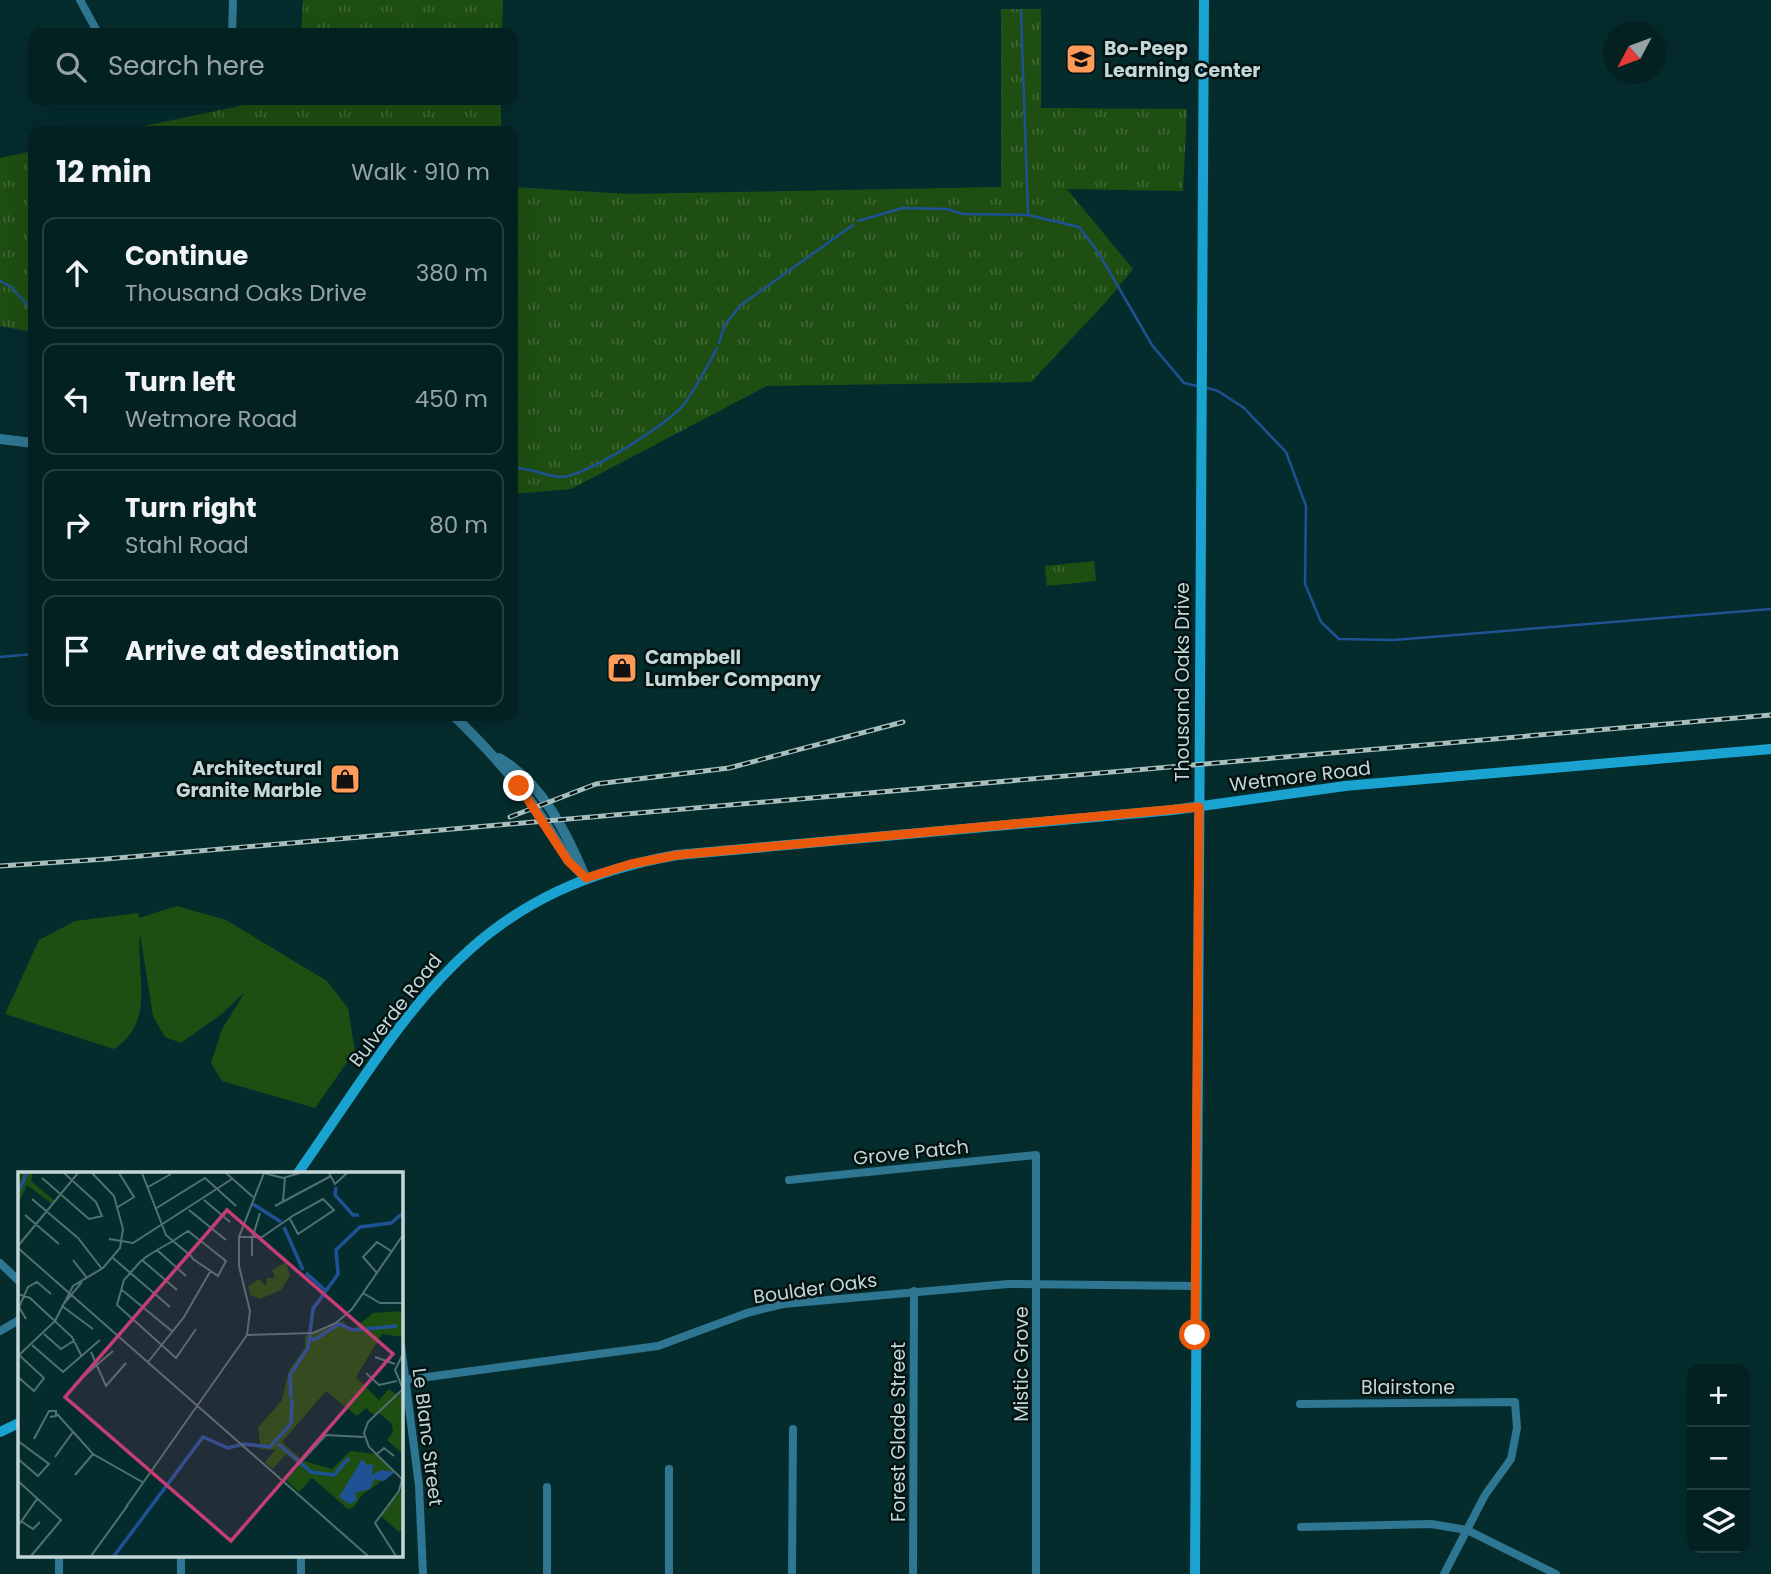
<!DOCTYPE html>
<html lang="en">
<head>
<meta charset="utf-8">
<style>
  :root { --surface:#042122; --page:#0d292a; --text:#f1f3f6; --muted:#97a3a5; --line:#253e40 }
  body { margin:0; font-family:Poppins,sans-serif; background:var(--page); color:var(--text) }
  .controls { position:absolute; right:21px; bottom:21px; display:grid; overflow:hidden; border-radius:14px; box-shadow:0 7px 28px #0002 }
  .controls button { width:63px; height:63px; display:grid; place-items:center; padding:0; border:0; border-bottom:2px solid var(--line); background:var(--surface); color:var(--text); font:35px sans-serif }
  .compass { position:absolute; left:1603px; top:21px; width:63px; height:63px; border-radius:50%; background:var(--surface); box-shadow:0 7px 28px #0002; rotate:229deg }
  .stop { position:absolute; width:21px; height:21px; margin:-16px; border:5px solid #ea580c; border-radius:50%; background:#fff }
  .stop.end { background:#ea580c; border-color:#fff; box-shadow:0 2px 7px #0008 }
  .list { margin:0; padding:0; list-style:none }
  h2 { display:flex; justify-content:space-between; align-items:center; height:91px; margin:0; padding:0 28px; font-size:30px }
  h2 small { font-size:23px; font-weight:400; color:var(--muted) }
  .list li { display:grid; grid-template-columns:46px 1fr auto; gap:21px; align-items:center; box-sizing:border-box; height:112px; margin:0 14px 14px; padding:0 14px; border:2px solid var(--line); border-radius:14px }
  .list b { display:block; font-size:26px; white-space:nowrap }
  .list p { margin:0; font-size:23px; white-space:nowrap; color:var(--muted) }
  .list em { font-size:23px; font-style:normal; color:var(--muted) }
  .icon { flex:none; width:38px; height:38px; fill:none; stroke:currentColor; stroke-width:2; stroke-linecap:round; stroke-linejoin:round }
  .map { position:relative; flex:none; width:1771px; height:1574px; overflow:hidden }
  .search { position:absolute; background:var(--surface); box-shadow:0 7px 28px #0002; left:28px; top:28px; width:490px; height:77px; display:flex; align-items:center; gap:18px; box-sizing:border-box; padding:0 24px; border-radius:14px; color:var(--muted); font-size:26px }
  .panel { position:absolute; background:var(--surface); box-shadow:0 7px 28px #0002; left:28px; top:126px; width:490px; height:595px; border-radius:14px }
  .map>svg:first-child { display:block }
  .grass { fill:url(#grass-tufts) }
  .pitch { fill:#1e4e12 }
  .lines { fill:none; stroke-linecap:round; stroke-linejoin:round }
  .stream { stroke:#1e5295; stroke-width:2.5 }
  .minor { stroke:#2f7692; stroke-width:8 }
  .tertiary { stroke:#2f7692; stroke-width:10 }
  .secondary { stroke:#1aa3d0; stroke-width:10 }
  .rail-casing { stroke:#a7bebe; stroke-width:5 }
  .rail { stroke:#041212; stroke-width:2.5; stroke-dasharray:8; stroke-linecap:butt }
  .route { stroke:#ea580c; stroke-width:9 }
  .labels { text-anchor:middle; stroke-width:5; stroke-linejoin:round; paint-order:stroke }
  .poi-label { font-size:19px; font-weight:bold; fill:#c3d7d7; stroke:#041212; text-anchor:start }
  .street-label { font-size:19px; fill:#c3d7d7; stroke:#041212 }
  .inset-river { fill:none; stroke:#1e5295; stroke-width:3.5 }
  .inset-road { fill:none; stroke:#517071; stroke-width:2 }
  .view { fill:#c23e74; fill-opacity:0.15; stroke:#c23e74; stroke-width:3.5 }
  .inset-edge { fill:none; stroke:#c3d7d7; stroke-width:3.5 }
</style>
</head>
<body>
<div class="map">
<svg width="1771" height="1574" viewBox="0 0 1771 1574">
  <defs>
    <pattern id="grass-tufts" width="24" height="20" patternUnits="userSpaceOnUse" patternTransform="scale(1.75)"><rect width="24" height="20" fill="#1e4e12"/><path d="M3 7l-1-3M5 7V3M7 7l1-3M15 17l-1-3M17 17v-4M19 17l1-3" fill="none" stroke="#3d6734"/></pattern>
  </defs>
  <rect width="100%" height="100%" fill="#052c2d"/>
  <g class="grass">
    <path d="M 303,0 L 503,0 L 502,33 L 301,33 Z"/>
    <path d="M 1001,9 L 1041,9 L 1041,108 L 1187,109 L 1183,191 L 1067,189 L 1133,269 L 1105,303 L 1031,382 L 767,386 L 571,489 L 513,494 L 513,187 L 629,194 L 1001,187 Z"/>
    <path d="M 268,100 L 501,100 L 501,131 L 120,131 Z"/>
    <path d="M 33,151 L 33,332 L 0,326 L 0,158 Z"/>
    <path d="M 1094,561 L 1096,581 L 1047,586 L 1045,566 Z"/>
  </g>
  <path class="pitch" d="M 177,906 L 226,920 L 327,981 L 348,1008 L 355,1051 L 315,1108 L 222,1081 L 211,1063 L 222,1029 L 245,992 L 223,1013 L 181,1043 L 165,1037 L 153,1016 L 140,934 C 136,975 156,1022 114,1049 L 5,1014 L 39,940 L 75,921 L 138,913 L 139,918 Z"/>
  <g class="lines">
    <g class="stream">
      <path d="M 1021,11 L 1028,214"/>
      <path d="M 858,221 L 903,208 L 947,209 L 963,214 L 1028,215 L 1079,227 L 1098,252 L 1152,345 L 1184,383 L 1197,386"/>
      <path d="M 0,281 L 10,286 L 33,311"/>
      <path d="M 719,343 L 725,324 L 741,305 L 853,225"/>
      <path d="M 1204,387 L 1218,391 L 1244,408 L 1286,452 L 1306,506 L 1305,584 L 1321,622 L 1339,639 L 1394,640 L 1771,609"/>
      <path d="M 513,468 C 530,467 544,476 560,477 C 582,479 672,422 685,403 C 697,386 707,367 717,348"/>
      <path d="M 0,657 L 33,654"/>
    </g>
    <g class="minor">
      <path d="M 80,0 L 98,33"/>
      <path d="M 232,33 L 233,0"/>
      <path d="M 789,1180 L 1036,1155 L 1036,1574"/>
      <path d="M 0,1263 L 19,1281"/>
      <path d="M 0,1331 L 19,1320"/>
      <path d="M 401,1345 L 419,1486 L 423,1574"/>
      <path d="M 405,1380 L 658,1346 L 747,1313 L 783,1304 L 1008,1284 L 1196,1286"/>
      <path d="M 1300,1404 L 1515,1402 L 1517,1428 L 1511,1459 L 1485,1495 L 1444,1574"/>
      <path d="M 1301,1527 L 1431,1524 L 1467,1530 L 1556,1574"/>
      <path d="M 59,1555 L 59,1574"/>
      <path d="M 181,1574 L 181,1555"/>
      <path d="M 301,1574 L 301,1555"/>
      <path d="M 547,1574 L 547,1487"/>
      <path d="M 669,1574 L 669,1469"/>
      <path d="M 792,1574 L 793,1429"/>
      <path d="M 913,1574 L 914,1291"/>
    </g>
    <g class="tertiary">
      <path d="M 0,439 L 33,443"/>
      <path d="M 454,716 C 484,745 512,775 536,809 C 553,833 564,858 586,878"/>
      <path d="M 499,758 C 541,782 565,830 584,874"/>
    </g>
    <g class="secondary">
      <path d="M 298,1173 C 410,1013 466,892 677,855 L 1173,810 L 1345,786 L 1771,749"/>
      <path d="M 0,1432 L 19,1423"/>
      <path d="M 1195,1574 L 1204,0"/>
    </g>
    <g class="rail-casing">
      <g id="rail">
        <path d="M 510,817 L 596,784 L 729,768 L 903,722"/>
        <path d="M 0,866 L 106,859 L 1771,715"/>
      </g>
    </g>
    <use href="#rail" class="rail"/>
  </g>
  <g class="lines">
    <path class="route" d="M 519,786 L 568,861 L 586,878 L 631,864 L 677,855 L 1199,807 L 1195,1335"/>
  </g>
  <defs>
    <g id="school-square" transform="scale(1.575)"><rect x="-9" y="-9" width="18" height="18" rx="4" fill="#fe9b59" stroke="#041212"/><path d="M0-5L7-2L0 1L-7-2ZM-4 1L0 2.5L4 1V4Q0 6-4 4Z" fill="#111"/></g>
    <g id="shop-square" transform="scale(1.575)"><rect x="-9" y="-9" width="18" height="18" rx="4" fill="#fe9b59" stroke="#041212"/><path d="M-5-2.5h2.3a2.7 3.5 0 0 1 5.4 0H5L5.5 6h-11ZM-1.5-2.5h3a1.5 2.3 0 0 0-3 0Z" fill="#111"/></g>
  </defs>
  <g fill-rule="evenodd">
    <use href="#school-square" x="1081" y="59"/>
    <use href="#shop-square" x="622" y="668"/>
    <use href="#shop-square" x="345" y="779"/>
  </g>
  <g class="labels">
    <g class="poi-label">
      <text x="1104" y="55">Bo-Peep<tspan x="1104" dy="22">Learning Center</tspan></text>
      <text x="645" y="664">Campbell<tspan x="645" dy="22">Lumber Company</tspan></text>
      <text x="322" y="775" text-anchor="end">Architectural<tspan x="322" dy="22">Granite Marble</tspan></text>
    </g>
    <g class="street-label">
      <text transform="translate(1182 682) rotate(-90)" y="7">Thousand Oaks Drive</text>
      <text transform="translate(1300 776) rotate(-7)" y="7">Wetmore Road</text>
      <text transform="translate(395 1010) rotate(-52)" y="7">Bulverde Road</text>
      <text transform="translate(911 1152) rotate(-6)" y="7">Grove Patch</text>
      <text transform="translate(815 1288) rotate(-8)" y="7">Boulder Oaks</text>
      <text transform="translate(1021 1364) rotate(-90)" y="7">Mistic Grove</text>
      <text x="1408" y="1394">Blairstone</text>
      <text transform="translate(898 1432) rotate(-90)" y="7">Forest Glade Street</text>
      <text transform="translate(428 1437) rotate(83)" y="7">Le Blanc Street</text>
    </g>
  </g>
  <g transform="translate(18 1172)">
    <rect width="385" height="385" fill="#052c2d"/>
    <path d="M 3,1 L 15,1 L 13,9 L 37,29 L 34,32 L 9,13 L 0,32 ZM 385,139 L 385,165 L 364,162 L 338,205 L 361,228 L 371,217 L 380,224 L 385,218 L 385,282 L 369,268 L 375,260 L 374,252 L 361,241 L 356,243 L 348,236 L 339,244 L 308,219 L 264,270 L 283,287 L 279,291 L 268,282 L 255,297 L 247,290 L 257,278 L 243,277 L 240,256 L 264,228 L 271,198 L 287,176 L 287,164 L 325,149 L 333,159 L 355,141 ZM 332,279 L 357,282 L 377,300 L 344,323 L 335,336 L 330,337 L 294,306 L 281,320 L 268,308 L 286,289 L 314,297 ZM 385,317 L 385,356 L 381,360 L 362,343 Z" fill="#1e4e12"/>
    <path d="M 268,90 L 272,104 L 263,118 L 242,127 L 232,123 L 230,114 L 241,107 L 248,114 L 249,106 L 257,106 L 254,98 Z" fill="#1e4e12"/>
    <path d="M 344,287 L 349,293 L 355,292 L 354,303 L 363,298 L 377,300 L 366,309 L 356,307 L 352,317 L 337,321 L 339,328 L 332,332 L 321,325 Z" fill="#1e5295"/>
    <path class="inset-river" d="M 318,15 L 317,23 L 335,43 L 341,43M 0,20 L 9,1M 235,32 L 263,50M 266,55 L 285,98M 288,101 L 307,118M 292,166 L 296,168 L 321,152 L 335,158 L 379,154M 273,226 L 272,203 L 290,176 L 295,137 L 320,102 L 318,78 L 342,55 L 373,51 L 385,41M 273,252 L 274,227M 260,272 L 281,289M 283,291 L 293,300 L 316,303 L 331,286M 96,384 L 185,265 L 210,276 L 226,272 L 252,275 L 273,252"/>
    <path class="inset-road" d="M 124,1 L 148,63 L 155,69 L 173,84 L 175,87 L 200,104 L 208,89 L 170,59 L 155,69 L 139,78 L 128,85 L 122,90 L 106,108 L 99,133 L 158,186 L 178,157M 208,1 L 235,25M 246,1 L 265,6 L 282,1M 311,1 L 317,12 L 329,1M 24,6 L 71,47 L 84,44 L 78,30 L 46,1M 130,15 L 153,2M 14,27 L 60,66 L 84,97M 186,28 L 212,50M 265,29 L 267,6M 257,34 L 313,4M 100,35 L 116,25 L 101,1M 137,37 L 187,6 L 218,34M 171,38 L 208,68M 7,43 L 41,72M 221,65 L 244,65 L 276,43 L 305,27 L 316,38 L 280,62 L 272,47M 91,67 L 115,71 L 214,7M 0,74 L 60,1M 0,76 L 350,384M 139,78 L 168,104M 234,84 L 234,67 L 242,41M 95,86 L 152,135M 55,88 L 69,106M 124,88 L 159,118M 359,101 L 345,85 L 359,70 L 373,79M 104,118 L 155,160M 345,121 L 362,131 L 385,131M 0,122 L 12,126 L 54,165 L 64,185M 44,134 L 75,157M 44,134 L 64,110M 8,147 L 1,135 L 10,115 L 19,110 L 33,122M 26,162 L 43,177 L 57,168M 229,163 L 295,161 L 318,151 L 334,137 L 385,63M 14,173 L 45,200 L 82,168M 73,180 L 88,214 L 108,191M 385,182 L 377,198 L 385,217M 0,184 L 37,149 L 55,114 L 85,96 L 102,76 L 105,57 L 96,24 L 74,1M 357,185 L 377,192M 130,190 L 166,145 L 193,98M 348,201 L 361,213 L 379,209M 0,205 L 16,219 L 26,206 L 1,183M 58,211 L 95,179M 39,242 L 75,282 L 126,311M 16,267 L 31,239 L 38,239 L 38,244 L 32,245M 0,269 L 31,292 L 20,304 L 0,287M 359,282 L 366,276 L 376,284M 37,285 L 55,260M 57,303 L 75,282M 0,309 L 43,348 L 13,384M 265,309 L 308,263 L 346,265M 108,335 L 229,163 L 232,139 L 221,94 L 221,65 L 246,1M 3,349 L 15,357 L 22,350M 0,354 L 19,327M 73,384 L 110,333M 378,384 L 357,351 L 381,319 L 384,307 L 351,275 L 346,261 L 350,250 L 385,217"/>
    <path class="view" d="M 209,38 L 375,182 L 213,369 L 47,225 Z"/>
    <rect width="385" height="385" class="inset-edge"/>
  </g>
</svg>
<div class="controls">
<button>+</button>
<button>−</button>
<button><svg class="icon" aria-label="layers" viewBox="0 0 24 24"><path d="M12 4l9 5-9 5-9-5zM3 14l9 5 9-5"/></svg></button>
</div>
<svg class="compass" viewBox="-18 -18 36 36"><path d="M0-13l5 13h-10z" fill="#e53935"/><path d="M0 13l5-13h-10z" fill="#97a3a5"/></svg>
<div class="stop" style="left:1195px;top:1335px"></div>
<div class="stop end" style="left:519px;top:786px"></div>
<div class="search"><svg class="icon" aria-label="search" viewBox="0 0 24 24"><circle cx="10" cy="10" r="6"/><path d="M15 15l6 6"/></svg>Search here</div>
<section class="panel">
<h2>12 min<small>Walk · 910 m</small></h2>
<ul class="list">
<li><svg class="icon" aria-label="ahead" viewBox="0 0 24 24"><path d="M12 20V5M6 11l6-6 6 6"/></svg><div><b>Continue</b><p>Thousand Oaks Drive</p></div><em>380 m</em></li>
<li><svg class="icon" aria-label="left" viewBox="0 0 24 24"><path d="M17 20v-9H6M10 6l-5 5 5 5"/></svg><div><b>Turn left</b><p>Wetmore Road</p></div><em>450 m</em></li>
<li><svg class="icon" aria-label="right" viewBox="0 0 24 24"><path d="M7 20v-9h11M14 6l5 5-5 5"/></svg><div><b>Turn right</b><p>Stahl Road</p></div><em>80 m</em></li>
<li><svg class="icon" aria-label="arrive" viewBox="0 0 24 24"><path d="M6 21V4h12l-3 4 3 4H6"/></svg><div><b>Arrive at destination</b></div></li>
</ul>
</section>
</div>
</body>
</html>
